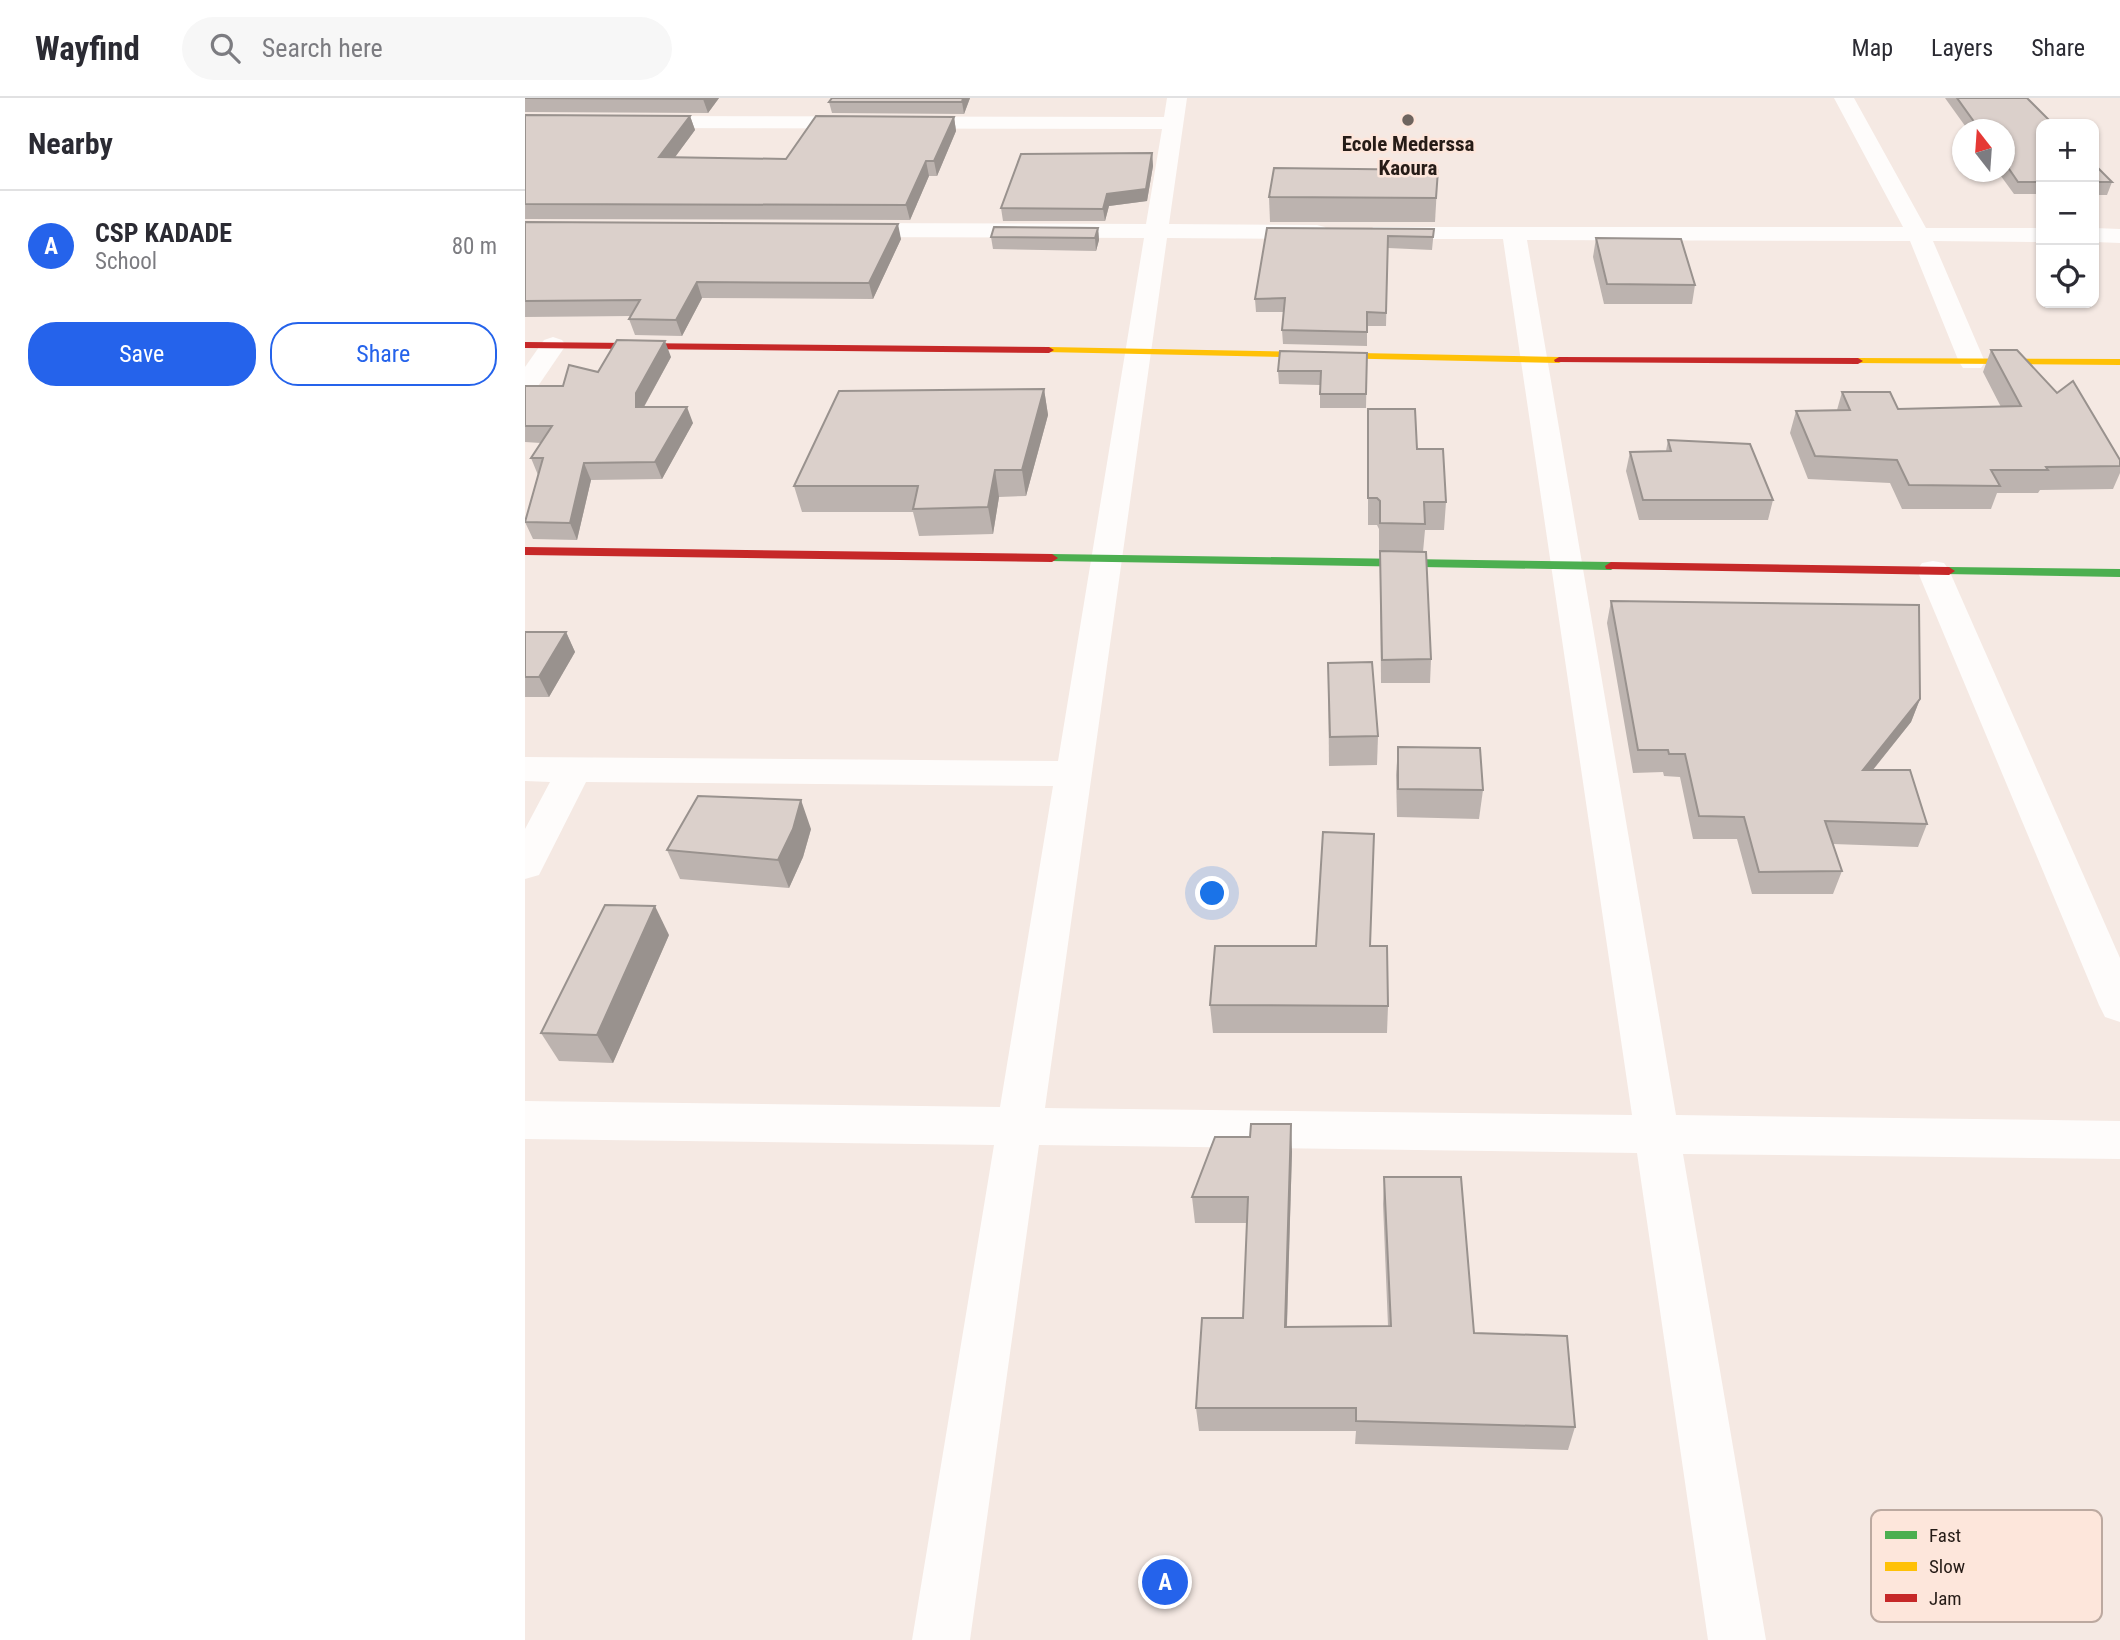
<!DOCTYPE html>
<html lang="en">
<head>
<meta charset="utf-8">
<style>
  :root { --surface:#fff; --page:#f7f7f7; --text:#2b2b33; --muted:#7c7c81; --line:#e1e1e2; --accent:#2563eb }
  body { margin:0; font-family:"Roboto Condensed",sans-serif; background:var(--page); color:var(--text) }
  .controls { position:absolute; right:21px; top:21px; display:grid; overflow:hidden; border-radius:14px; box-shadow:0 2px 5px #0004 }
  .controls button { width:63px; height:63px; display:grid; place-items:center; padding:0; border:0; border-bottom:2px solid var(--line); background:var(--surface); color:var(--text); font:35px sans-serif }
  .compass { position:absolute; left:1427px; top:21px; width:63px; height:63px; border-radius:50%; background:var(--surface); box-shadow:0 2px 5px #0004; rotate:343deg }
  .you { position:absolute; left:688px; top:796px; width:24px; height:24px; margin:-18px; border:5px solid #fff; border-radius:50%; background:#1a73e8; box-shadow:0 0 0 10px #1a73e833 }
  .badge { display:grid; place-items:center; width:46px; height:46px; border-radius:50%; background:var(--accent); color:#fff; font-size:23px; font-weight:700 }
  .pin { position:absolute; translate:-50% -50%; border:4px solid #fff; box-shadow:0 2px 7px #0006 }
  .list { margin:0; padding:0; list-style:none }
  h2 { display:flex; justify-content:space-between; align-items:center; height:91px; margin:0; padding:0 28px; font-size:30px }
  h2 small { font-size:23px; font-weight:400; color:var(--muted) }
  .list li { display:grid; grid-template-columns:46px 1fr auto; gap:21px; align-items:center; box-sizing:border-box; height:112px; padding:0 28px; border-top:2px solid var(--line) }
  .list b { display:block; font-size:26px; white-space:nowrap }
  .list p { margin:0; font-size:23px; white-space:nowrap; color:var(--muted) }
  .list em { font-size:23px; font-style:normal; color:var(--muted) }
  .actions { display:flex; gap:14px; padding:21px 28px }
  .actions a { flex:1; padding:16px 0; border:2px solid var(--accent); border-radius:28px; text-align:center; font-size:24px; color:var(--accent) }
  .actions .main { background:var(--accent); color:#fff }
  .icon { flex:none; width:38px; height:38px; fill:none; stroke:currentColor; stroke-width:2; stroke-linecap:round; stroke-linejoin:round }
  .map { position:relative; flex:none; width:1595px; height:1542px; overflow:hidden }
  header { display:flex; align-items:center; gap:42px; box-sizing:border-box; height:98px; padding:0 35px; background:var(--surface); border-bottom:2px solid var(--line) }
  header strong { font-size:33px }
  nav { display:flex; gap:38px; margin-inline-start:auto; font-size:24px }
  .search { width:490px; height:63px; background:var(--page); display:flex; align-items:center; gap:18px; box-sizing:border-box; padding:0 24px; border-radius:38px; color:var(--muted); font-size:26px }
  main { display:flex }
  aside { flex:1; background:var(--surface) }
  .map>svg:first-child { display:block }
  .lines { fill:none; stroke-linecap:round; stroke-linejoin:round }
  .street { fill:#fefcfb; fill-rule:evenodd }
  .fast { fill:#4caf50; fill-rule:evenodd }
  .slow { fill:#ffc107; fill-rule:evenodd }
  .jam { fill:#c62828; fill-rule:evenodd }
  .wall { fill:#bcb3af }
  .shaded-wall { fill:#99928e }
  .building { fill:#dbd0cb; stroke:#99928e; stroke-width:2 }
  .poi-dot { fill:#6e645e; stroke:#fde6db; stroke-width:2.5 }
  .labels { text-anchor:middle; stroke-width:5; stroke-linejoin:round; paint-order:stroke }
  .far-poi-label { font-size:21px; font-weight:bold; fill:#261c17; stroke:#fde6db }
  .key { fill:#fde6db; stroke:#bca9a0; stroke-width:2 }
  .key-label { font-size:19px; fill:#261c17 }
</style>
</head>
<body>
<header>
<strong>Wayfind</strong>
<div class="search"><svg class="icon" aria-label="search" viewBox="0 0 24 24"><circle cx="10" cy="10" r="6"/><path d="M15 15l6 6"/></svg>Search here</div>
<nav><a>Map</a><a>Layers</a><a>Share</a></nav>
</header>
<main>
<aside>
<h2>Nearby<small></small></h2>
<ul class="list">
<li><span class="badge">A</span><div><b>CSP KADADE</b><p>School</p></div><em>80 m</em></li>
</ul>
<div class="actions"><a class="main">Save</a><a>Share</a></div>
</aside>
<div class="map">
<svg width="1595" height="1542" viewBox="0 0 1595 1542">
  <rect width="100%" height="100%" fill="#f5e9e3"/>
  <g class="lines">
    <g class="street">
      <path d="M 642,0 L 662,0 L 644,126 L 792,127 L 800,129 L 804,134 L 800,139 L 792,141 L 642,140 L 520,1010 L 1107,1017 L 978,141 L 856,141 L 848,139 L 844,134 L 848,129 L 1378,129 L 1309,0 L 1329,0 L 1401,130 L 1516,130 L 1516,144 L 1408,143 L 1460,264 L 1456,270 L 1438,270 L 1434,264 L 1385,143 L 1002,142 L 1151,1017 L 1595,1023 L 1595,1061 L 1158,1056 L 1241,1542 L 1183,1542 L 1112,1055 L 514,1047 L 445,1542 L 387,1542 L 469,1047 L 0,1041 L 0,1003 L 475,1009 L 528,688 L 61,684 L 14,777 L 0,781 L 0,731 L 25,684 L 0,683 L 0,659 L 533,663 L 619,140 L 321,139 L 313,137 L 309,132 L 313,127 L 321,125 L 621,126 L 637,31 L 114,30 L 104,24 L 114,18 L 639,19 Z"/>
      <path d="M 1569,130 L 1595,131 L 1595,145 L 1569,144 Z"/>
      <path d="M 28,239 L 37,242 L 41,247 L 9,294 L 0,296 L 0,269 L 19,242 Z"/>
      <path d="M 1408,463 L 1419,465 L 1424,472 L 1595,860 L 1595,924 L 1580,919 L 1574,907 L 1392,472 L 1397,465 Z"/>
    </g>
    <g class="fast">
      <path d="M 527,456 L 1086,464 L 1092,468 L 1086,472 L 523,463 L 523,457 Z"/>
      <path d="M 1424,469 L 1595,471 L 1595,479 L 1419,476 L 1419,470 Z"/>
    </g>
    <g class="slow">
      <path d="M 524,249 L 1034,259 L 1039,262 L 1034,265 L 520,254 L 520,250 Z"/>
      <path d="M 1333,260 L 1595,261 L 1595,267 L 1329,265 L 1329,261 Z"/>
    </g>
    <g class="jam">
      <path d="M 0,244 L 524,249 L 529,252 L 524,255 L 0,250 Z"/>
      <path d="M 1034,259 L 1333,260 L 1338,263 L 1333,266 L 1030,264 L 1029,262 Z"/>
      <path d="M 0,449 L 527,456 L 533,460 L 527,464 L 0,457 Z"/>
      <path d="M 1086,464 L 1424,469 L 1430,473 L 1424,477 L 1081,471 L 1080,468 Z"/>
    </g>
  </g>
  <g class="wall">
    <path d="M 0,0 L 194,0 L 183,15 L 0,14 Z"/>
    <path d="M 445,0 L 439,16 L 307,15 L 304,4 Z"/>
    <path d="M 1420,0 L 1502,0 L 1516,26 L 1516,96 L 1489,96 L 1473,74 L 1480,74 L 1480,32 L 1443,32 Z"/>
    <path d="M 0,17 L 165,18 L 170,32 L 150,59 L 261,61 L 429,19 L 431,33 L 412,78 L 404,78 L 385,122 L 0,121 Z"/>
    <path d="M 627,55 L 628,68 L 622,103 L 584,108 L 580,123 L 478,123 L 476,110 Z"/>
    <path d="M 1569,66 L 1587,84 L 1582,97 L 1569,97 Z"/>
    <path d="M 913,72 L 910,124 L 745,124 L 744,99 Z"/>
    <path d="M 0,124 L 376,141 L 348,201 L 177,200 L 157,238 L 110,237 L 104,221 L 106,218 L 0,219 Z"/>
    <path d="M 573,130 L 574,142 L 571,153 L 468,151 L 466,139 Z"/>
    <path d="M 742,130 L 909,131 L 907,152 L 863,150 L 861,228 L 842,228 L 842,248 L 758,246 L 757,232 L 759,214 L 731,214 L 730,201 Z"/>
    <path d="M 1071,140 L 1170,187 L 1167,206 L 1079,206 L 1068,159 Z"/>
    <path d="M 1466,252 L 1595,362 L 1595,375 L 1588,391 L 1515,392 L 1513,395 L 1472,395 L 1466,411 L 1377,411 L 1365,385 L 1283,381 L 1265,335 L 1271,313 L 1312,312 L 1317,294 L 1373,311 L 1476,309 L 1458,274 Z"/>
    <path d="M 842,255 L 841,310 L 795,310 L 795,287 L 754,286 L 753,273 Z"/>
    <path d="M 146,259 L 119,309 L 168,325 L 137,381 L 66,382 L 52,442 L 8,441 L 0,424 L 13,377 L 6,360 L 16,345 L 0,344 L 0,288 L 38,288 L 73,274 Z"/>
    <path d="M 519,291 L 523,317 L 501,398 L 474,399 L 468,436 L 394,438 L 388,414 L 277,414 L 269,388 Z"/>
    <path d="M 843,311 L 892,351 L 921,404 L 919,432 L 900,432 L 898,454 L 854,453 L 854,431 L 852,427 L 843,427 Z"/>
    <path d="M 1143,342 L 1248,402 L 1243,422 L 1114,422 L 1101,373 L 1105,354 L 1141,353 Z"/>
    <path d="M 855,453 L 906,561 L 905,585 L 856,585 L 855,476 Z"/>
    <path d="M 1086,503 L 1395,601 L 1386,624 L 1348,672 L 1402,726 L 1393,749 L 1308,746 L 1317,773 L 1308,796 L 1227,796 L 1212,741 L 1168,741 L 1155,679 L 1139,678 L 1138,674 L 1108,675 L 1082,525 Z"/>
    <path d="M 0,534 L 41,534 L 50,554 L 24,599 L 0,599 Z"/>
    <path d="M 803,565 L 853,638 L 852,667 L 804,668 Z"/>
    <path d="M 873,649 L 958,692 L 954,721 L 872,719 L 871,677 Z"/>
    <path d="M 286,731 L 278,759 L 264,790 L 155,781 L 142,752 Z"/>
    <path d="M 144,837 L 88,965 L 34,963 L 16,935 Z"/>
    <path d="M 845,848 L 863,908 L 862,935 L 688,935 L 685,907 Z"/>
    <path d="M 767,1053 L 762,1229 L 863,1228 L 858,1106 L 859,1079 L 949,1235 L 1050,1329 L 1043,1352 L 830,1346 L 831,1333 L 674,1333 L 671,1310 L 718,1220 L 722,1125 L 670,1125 L 667,1099 Z"/>
  </g>
  <g class="shaded-wall">
    <path d="M 179,0 L 194,0 L 183,15 L 178,1 Z"/>
    <path d="M 438,0 L 445,0 L 439,16 L 437,4 Z"/>
    <path d="M 165,18 L 170,32 L 139,74 L 134,59 Z"/>
    <path d="M 429,19 L 431,33 L 412,78 L 409,63 Z"/>
    <path d="M 627,55 L 628,68 L 622,103 L 584,108 L 580,123 L 578,111 L 582,96 Z"/>
    <path d="M 401,63 L 404,78 L 385,122 L 381,107 Z"/>
    <path d="M 373,126 L 376,141 L 348,201 L 344,185 Z"/>
    <path d="M 573,130 L 574,142 L 571,153 L 570,140 Z"/>
    <path d="M 172,184 L 177,200 L 157,238 L 151,222 Z"/>
    <path d="M 140,243 L 146,259 L 117,312 L 111,309 L 111,295 Z"/>
    <path d="M 519,291 L 523,317 L 501,398 L 497,372 Z"/>
    <path d="M 162,309 L 168,325 L 137,381 L 130,364 Z"/>
    <path d="M 59,365 L 66,382 L 52,442 L 45,425 Z"/>
    <path d="M 470,372 L 474,399 L 468,436 L 463,409 Z"/>
    <path d="M 41,534 L 50,554 L 24,599 L 14,579 Z"/>
    <path d="M 1395,601 L 1386,624 L 1330,694 L 1338,672 Z"/>
    <path d="M 276,702 L 286,731 L 278,759 L 264,790 L 253,762 Z"/>
    <path d="M 130,808 L 144,837 L 88,965 L 72,937 Z"/>
    <path d="M 766,1026 L 767,1053 L 761,1254 L 760,1229 Z"/>
  </g>
  <g class="building">
    <path d="M 0,0 L 179,0 L 178,1 Z"/>
    <path d="M 307,0 L 438,0 L 437,4 L 304,4 Z"/>
    <path d="M 1432,0 L 1502,0 L 1528,26 L 1516,26 L 1516,84 L 1493,84 L 1480,65 L 1480,32 L 1455,32 Z"/>
    <path d="M 0,17 L 165,18 L 134,59 L 261,61 L 291,18 L 429,19 L 409,63 L 401,63 L 381,107 L 0,106 Z"/>
    <path d="M 627,55 L 621,91 L 582,96 L 578,111 L 476,110 L 496,56 Z"/>
    <path d="M 1569,66 L 1587,84 L 1569,84 Z"/>
    <path d="M 749,70 L 913,72 L 911,100 L 744,99 Z"/>
    <path d="M 0,124 L 373,126 L 344,185 L 172,184 L 151,222 L 104,221 L 115,202 L 0,203 Z"/>
    <path d="M 469,129 L 573,130 L 570,140 L 466,139 Z"/>
    <path d="M 742,130 L 909,131 L 908,139 L 863,138 L 861,215 L 842,214 L 842,234 L 757,232 L 760,200 L 730,201 Z"/>
    <path d="M 1071,140 L 1156,141 L 1170,187 L 1082,186 Z"/>
    <path d="M 92,242 L 140,243 L 111,295 L 111,309 L 162,309 L 130,364 L 59,365 L 45,425 L 0,424 L 18,360 L 6,360 L 27,328 L 0,328 L 0,288 L 38,288 L 44,267 L 73,274 Z"/>
    <path d="M 1466,252 L 1492,252 L 1532,295 L 1548,283 L 1595,362 L 1595,368 L 1521,369 L 1523,372 L 1466,372 L 1475,388 L 1384,387 L 1372,362 L 1290,358 L 1271,313 L 1325,312 L 1317,294 L 1365,294 L 1373,311 L 1496,308 Z"/>
    <path d="M 755,253 L 842,255 L 841,296 L 795,296 L 796,273 L 753,273 Z"/>
    <path d="M 519,291 L 497,372 L 470,372 L 463,409 L 388,411 L 393,388 L 269,388 L 314,293 Z"/>
    <path d="M 843,311 L 890,311 L 892,351 L 918,351 L 921,404 L 899,404 L 900,426 L 855,425 L 855,403 L 852,400 L 843,400 Z"/>
    <path d="M 1143,342 L 1225,346 L 1248,402 L 1118,402 L 1105,354 L 1146,353 Z"/>
    <path d="M 855,453 L 901,454 L 906,561 L 857,562 Z"/>
    <path d="M 1086,503 L 1394,507 L 1395,601 L 1338,672 L 1385,672 L 1402,726 L 1300,723 L 1317,773 L 1234,774 L 1219,719 L 1174,718 L 1160,656 L 1144,656 L 1143,652 L 1113,652 Z"/>
    <path d="M 0,534 L 41,534 L 14,579 L 0,579 Z"/>
    <path d="M 847,564 L 853,638 L 805,639 L 803,565 Z"/>
    <path d="M 873,649 L 955,650 L 958,692 L 873,691 Z"/>
    <path d="M 173,698 L 276,702 L 268,731 L 253,762 L 142,752 Z"/>
    <path d="M 798,734 L 849,736 L 845,848 L 862,848 L 863,908 L 685,907 L 690,848 L 791,848 Z"/>
    <path d="M 80,807 L 130,808 L 72,937 L 16,935 Z"/>
    <path d="M 726,1026 L 766,1026 L 760,1229 L 866,1228 L 859,1079 L 936,1079 L 949,1235 L 1042,1238 L 1050,1329 L 831,1323 L 831,1310 L 671,1310 L 677,1220 L 718,1220 L 723,1099 L 667,1099 L 690,1039 L 725,1039 Z"/>
  </g>
  <circle class="poi-dot" cx="883" cy="22" r="7"/>
  <g class="labels">
    <g class="far-poi-label">
      <text x="883" y="53">Ecole Mederssa<tspan x="883" dy="24">Kaoura</tspan></text>
    </g>
  </g>
  <rect x="1346" y="1412" width="231" height="112" rx="10" class="key"/>
  <rect x="1360" y="1433" width="32" height="8" fill="#4caf50"/>
  <rect x="1360" y="1464" width="32" height="9" fill="#ffc107"/>
  <rect x="1360" y="1496" width="32" height="8" fill="#c62828"/>
  <g class="key-label">
    <text x="1404" y="1444">Fast</text>
    <text x="1404" y="1475">Slow</text>
    <text x="1404" y="1507">Jam</text>
  </g>
</svg>
<div class="controls">
<button>+</button>
<button>−</button>
<button><svg class="icon" aria-label="locate" viewBox="0 0 24 24"><circle cx="12" cy="12" r="6"/><path d="M12 2v4M12 18v4M2 12h4M18 12h4"/></svg></button>
</div>
<svg class="compass" viewBox="-18 -18 36 36"><path d="M0-13l5 13h-10z" fill="#e53935"/><path d="M0 13l5-13h-10z" fill="#7c7c81"/></svg>
<div class="you"></div>
<div class="pin badge" style="left:640px;top:1484px">A</div>
</div>
</main>
</body>
</html>
